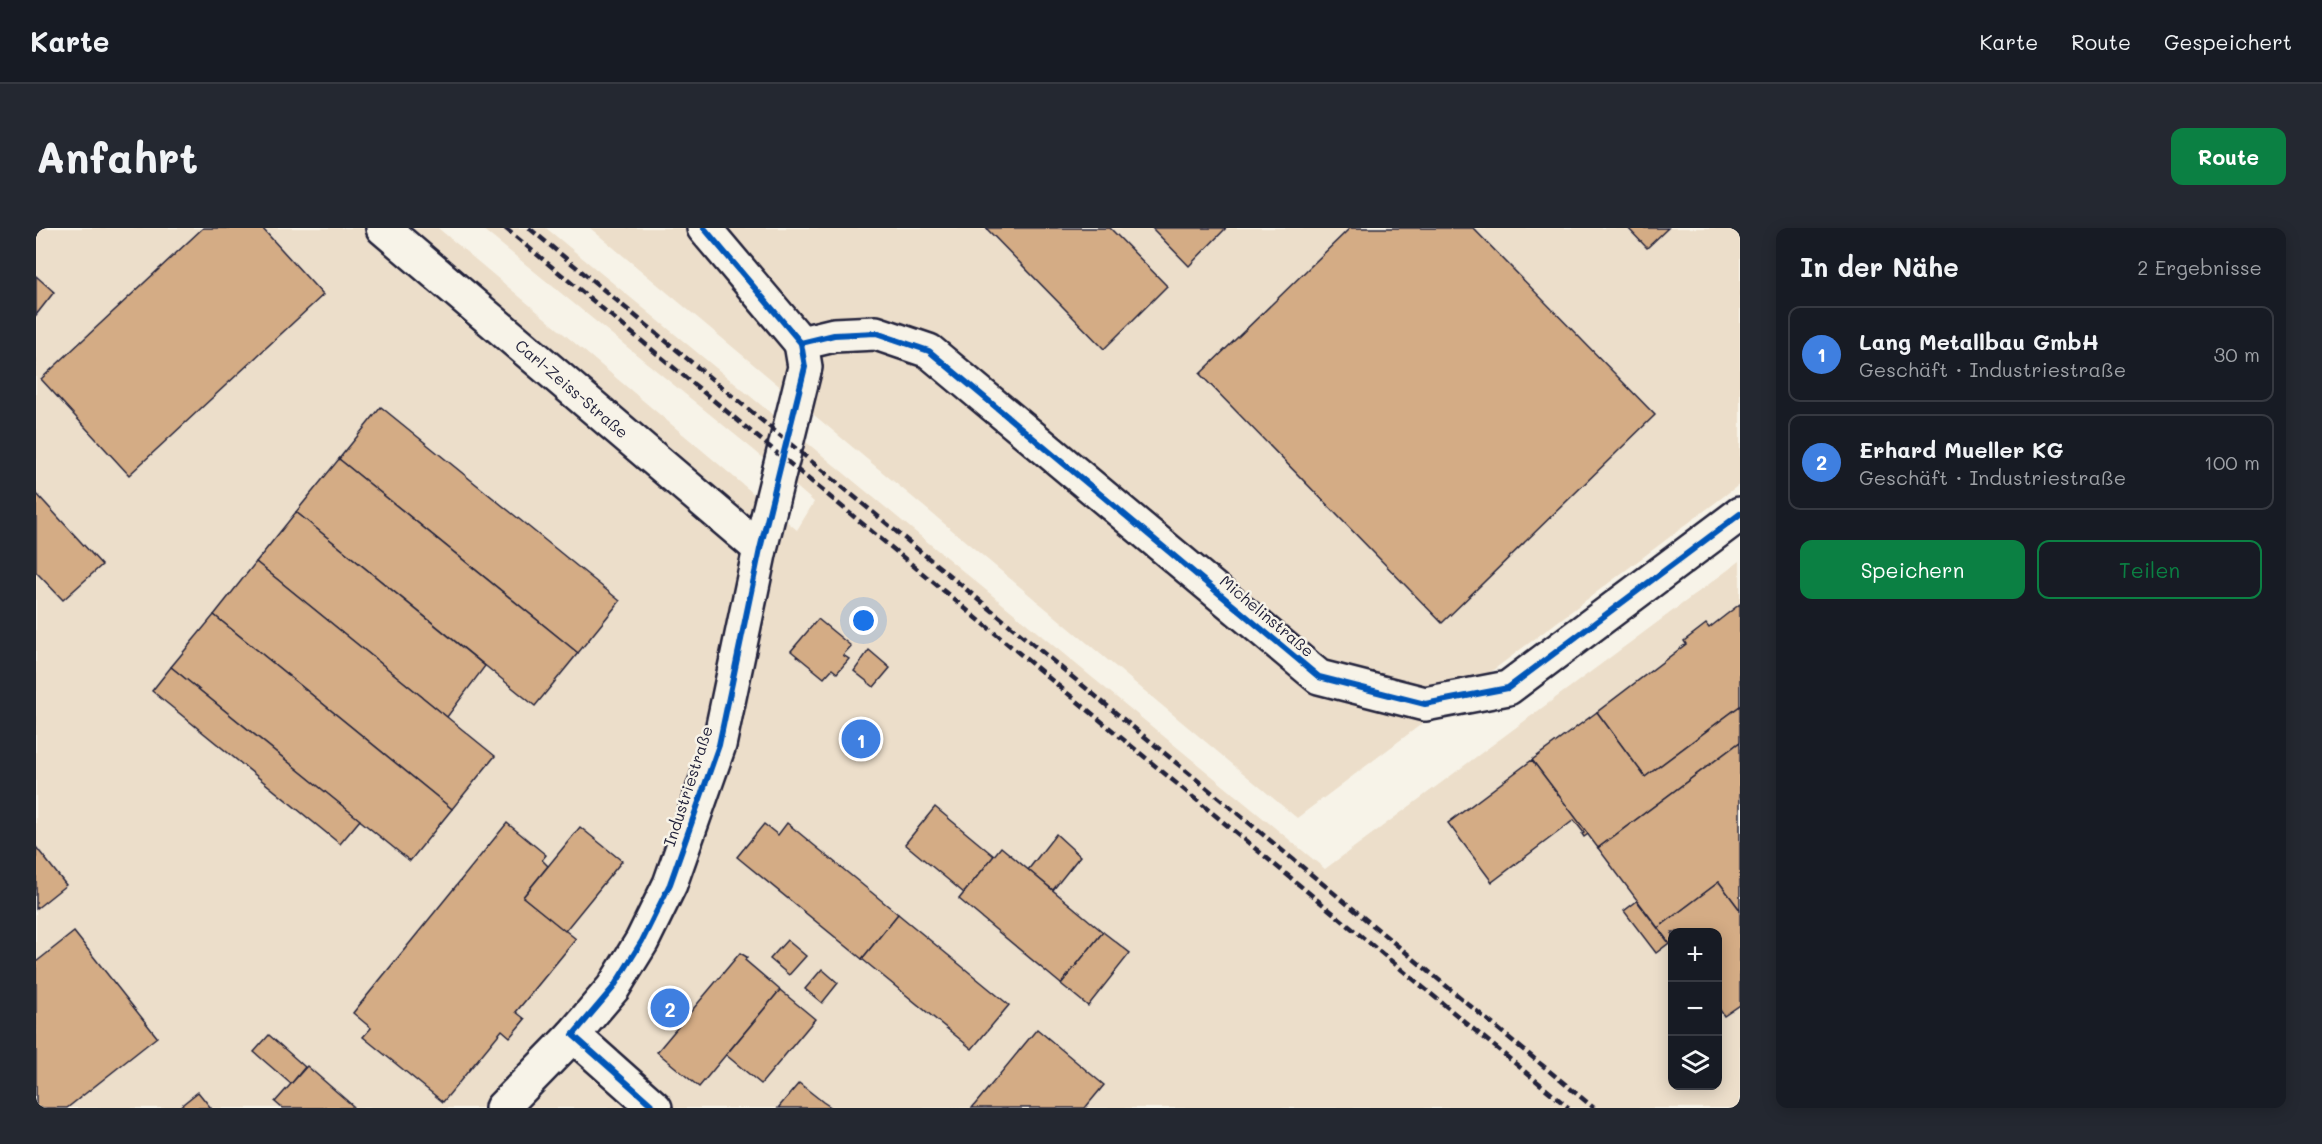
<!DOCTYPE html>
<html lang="de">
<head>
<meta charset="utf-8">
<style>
  :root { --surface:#171b24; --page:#242831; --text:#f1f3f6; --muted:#9ea1a6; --line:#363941; --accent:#0b8043 }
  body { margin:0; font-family:Mali,sans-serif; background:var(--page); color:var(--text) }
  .controls { position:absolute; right:18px; bottom:18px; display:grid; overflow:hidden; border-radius:12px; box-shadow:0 3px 15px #0003 }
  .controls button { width:54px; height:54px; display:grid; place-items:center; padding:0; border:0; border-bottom:2px solid var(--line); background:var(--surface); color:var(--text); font:30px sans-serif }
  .you { position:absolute; left:828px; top:393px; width:21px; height:21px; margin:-15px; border:4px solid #fff; border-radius:50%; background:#1a73e8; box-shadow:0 0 0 9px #1a73e833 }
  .badge { display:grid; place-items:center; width:39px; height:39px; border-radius:50%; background:var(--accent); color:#fff; font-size:20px; font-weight:700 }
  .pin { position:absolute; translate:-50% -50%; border:3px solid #fff; box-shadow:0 2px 6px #0006 }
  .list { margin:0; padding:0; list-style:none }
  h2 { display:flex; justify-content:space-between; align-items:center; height:78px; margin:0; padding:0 24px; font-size:26px }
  h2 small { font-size:20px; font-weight:400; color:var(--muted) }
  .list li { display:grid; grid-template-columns:39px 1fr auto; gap:18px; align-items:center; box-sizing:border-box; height:96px; margin:0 12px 12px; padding:0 12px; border:2px solid var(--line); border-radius:12px }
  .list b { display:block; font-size:22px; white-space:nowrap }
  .list p { margin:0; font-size:20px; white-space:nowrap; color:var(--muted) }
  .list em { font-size:20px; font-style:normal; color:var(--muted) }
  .actions { display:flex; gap:12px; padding:18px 24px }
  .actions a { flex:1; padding:14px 0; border:2px solid var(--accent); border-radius:12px; text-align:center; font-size:21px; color:var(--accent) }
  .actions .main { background:var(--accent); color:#fff }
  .icon { flex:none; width:33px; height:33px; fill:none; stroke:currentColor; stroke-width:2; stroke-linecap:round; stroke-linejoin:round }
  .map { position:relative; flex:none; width:1704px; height:880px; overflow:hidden; border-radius:12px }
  header { display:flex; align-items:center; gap:36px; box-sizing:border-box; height:84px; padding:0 30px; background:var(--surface); border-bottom:2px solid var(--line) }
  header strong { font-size:28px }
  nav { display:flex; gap:33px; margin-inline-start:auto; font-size:21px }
  .intro { display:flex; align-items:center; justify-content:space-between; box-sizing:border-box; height:144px; padding:0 36px }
  h1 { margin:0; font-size:42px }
  .button { padding:15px 27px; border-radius:12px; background:var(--accent); color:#fff; font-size:21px; font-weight:700 }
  main { display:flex; gap:36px; padding:0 36px }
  aside { flex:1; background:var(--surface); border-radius:12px; box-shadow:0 3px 15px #0003 }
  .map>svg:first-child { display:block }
  .built { fill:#ecdeca; fill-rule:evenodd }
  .building { fill:#d4ac85; stroke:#22223b; stroke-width:1.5 }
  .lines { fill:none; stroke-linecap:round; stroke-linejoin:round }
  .minor-casing { stroke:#22223b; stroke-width:38 }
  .minor { stroke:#f7f3e8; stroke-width:33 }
  .rail { stroke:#22223b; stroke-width:4.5; stroke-dasharray:9 4.5; stroke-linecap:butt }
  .cycleway-casing { stroke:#f7f3e8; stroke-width:10 }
  .cycleway { stroke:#0057b8; stroke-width:6 }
  .labels { text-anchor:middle; stroke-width:5; stroke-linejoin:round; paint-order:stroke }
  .street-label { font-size:16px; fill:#22223b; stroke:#f7f3e8 }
</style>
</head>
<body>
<header>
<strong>Karte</strong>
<nav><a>Karte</a><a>Route</a><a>Gespeichert</a></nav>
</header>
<div class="intro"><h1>Anfahrt</h1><a class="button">Route</a></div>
<main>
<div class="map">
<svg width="1704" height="880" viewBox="0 0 1704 880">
  <rect width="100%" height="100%" fill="#f7f3e8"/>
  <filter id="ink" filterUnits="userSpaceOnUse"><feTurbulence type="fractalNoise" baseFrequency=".0167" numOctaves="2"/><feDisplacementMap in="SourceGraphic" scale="12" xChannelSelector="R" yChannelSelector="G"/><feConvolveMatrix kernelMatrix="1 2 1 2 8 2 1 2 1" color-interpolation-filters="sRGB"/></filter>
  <g filter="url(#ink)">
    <g class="built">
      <path d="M 0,0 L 402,0 L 761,302 L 778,274 L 719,223 L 445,0 L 510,0 L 1289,641 L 1704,333 L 1704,880 L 0,880 ZM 1636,704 L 1682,704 L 1682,858 L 1636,858 Z"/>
      <path d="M 554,0 L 1704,0 L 1704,256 L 1261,590 Z"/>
    </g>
    <g class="building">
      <path d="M 167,0 L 226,0 L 287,67 L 93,247 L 5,151 Z"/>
      <path d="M 950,0 L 1074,0 L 1131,58 L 1068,121 Z"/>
      <path d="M 1116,0 L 1190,0 L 1153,38 Z"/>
      <path d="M 1314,0 L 1437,0 L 1619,187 L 1406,395 L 1164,146 Z"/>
      <path d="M 1592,0 L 1632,0 L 1611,20 Z"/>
      <path d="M 0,48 L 18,64 L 0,87 Z"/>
      <path d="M 345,179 L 584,373 L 542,425 L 303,231 Z"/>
      <path d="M 303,231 L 542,425 L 499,478 L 260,284 Z"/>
      <path d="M 0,265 L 66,337 L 27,372 L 0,344 Z"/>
      <path d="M 260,284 L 449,438 L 411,489 L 220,334 Z"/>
      <path d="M 220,334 L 459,528 L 416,581 L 178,387 Z"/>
      <path d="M 1704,376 L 1704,478 L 1609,549 L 1561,484 L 1650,416 L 1648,413 L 1670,396 L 1673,400 Z"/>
      <path d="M 178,387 L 416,581 L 374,633 L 135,439 Z"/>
      <path d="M 782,391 L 815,418 L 807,427 L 813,431 L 801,445 L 796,441 L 788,450 L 755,423 Z"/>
      <path d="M 833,422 L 854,440 L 838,459 L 818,443 Z"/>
      <path d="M 135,439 L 324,592 L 304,616 L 116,463 Z"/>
      <path d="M 1704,478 L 1704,514 L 1562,620 L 1496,532 L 1561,484 L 1609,549 Z"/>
      <path d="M 1704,514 L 1704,682 L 1683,654 L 1622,700 L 1562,620 Z"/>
      <path d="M 1496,532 L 1552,606 L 1548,609 L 1546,606 L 1548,605 L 1538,592 L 1456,654 L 1412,595 Z"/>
      <path d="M 899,579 L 958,628 L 928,665 L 869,616 Z"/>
      <path d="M 471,595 L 510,627 L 506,632 L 512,638 L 487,669 L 540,711 L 480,784 L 489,791 L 474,809 L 466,802 L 407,874 L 327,809 L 335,800 L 317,785 Z"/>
      <path d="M 751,595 L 862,686 L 826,731 L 701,629 L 728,596 L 742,607 Z"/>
      <path d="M 544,599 L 586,633 L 529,703 L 487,669 Z"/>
      <path d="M 1020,606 L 1044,628 L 1017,662 L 992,642 Z"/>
      <path d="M 0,619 L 30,657 L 0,681 Z"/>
      <path d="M 965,619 L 1067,704 L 1025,756 L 923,671 Z"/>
      <path d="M 1683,654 L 1704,682 L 1704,777 L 1688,788 L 1682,779 L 1682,704 L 1636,704 L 1636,719 L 1622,700 Z"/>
      <path d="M 1601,673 L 1633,715 L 1620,725 L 1588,683 Z"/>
      <path d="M 862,686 L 973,777 L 936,821 L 826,731 Z"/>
      <path d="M 38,704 L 121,809 L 31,880 L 0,880 L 0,734 Z"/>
      <path d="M 1067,704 L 1094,725 L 1052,778 L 1025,756 Z"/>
      <path d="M 751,712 L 770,728 L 753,747 L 734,731 Z"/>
      <path d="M 704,725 L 711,729 L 709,732 L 744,762 L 663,859 L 621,824 Z"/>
      <path d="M 786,741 L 802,755 L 786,775 L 769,761 Z"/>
      <path d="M 744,762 L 779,791 L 725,856 L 690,827 Z"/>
      <path d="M 1001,801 L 1068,857 L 1049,880 L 936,880 Z"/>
      <path d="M 233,807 L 269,839 L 255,856 L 218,824 Z"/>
      <path d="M 271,838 L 317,878 L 315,880 L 246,880 L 239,874 Z"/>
      <path d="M 763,855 L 787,874 L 796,880 L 742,880 Z"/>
      <path d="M 162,864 L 175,880 L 142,880 Z"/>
    </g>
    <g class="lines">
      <g class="minor-casing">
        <g id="minor">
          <path id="s1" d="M 347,0 L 724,321"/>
          <path d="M 668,0 L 765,115"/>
          <path d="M 765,115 L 798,107 L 840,105 L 893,123 L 1283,449 L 1389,476 L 1472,460 L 1704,286"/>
          <path d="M 537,807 L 619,880"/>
          <path d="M 466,880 L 537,807 L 577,760 L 606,713 L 634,656 L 683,517 L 724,321 L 769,139 L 765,115"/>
        </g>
      </g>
      <use href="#minor" class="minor"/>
      <g class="rail">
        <path d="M 469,0 L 1533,880"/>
        <path d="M 493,0 L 1558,880"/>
      </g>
      <g class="cycleway-casing">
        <g id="cycleway">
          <path d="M 668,0 L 765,115"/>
          <path d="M 765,115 L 798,107 L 840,105 L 893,123 L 1283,449 L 1389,476 L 1472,460 L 1704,286"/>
          <path d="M 619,880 L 537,807 L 577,760 L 606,713 L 634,656 L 683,517 L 724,321 L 769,139 L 765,115"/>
        </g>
      </g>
      <use href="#cycleway" class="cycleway"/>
    </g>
  </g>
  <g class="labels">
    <g class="street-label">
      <text dy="6" stroke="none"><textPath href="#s1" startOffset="248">Carl-Zeiss-Straße</textPath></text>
      <text transform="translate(1231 388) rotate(40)" y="6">Michelinstraße</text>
      <text transform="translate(652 558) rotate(-72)" y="6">Industriestraße</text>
    </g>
  </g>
</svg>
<div class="controls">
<button>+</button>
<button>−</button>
<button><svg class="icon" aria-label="layers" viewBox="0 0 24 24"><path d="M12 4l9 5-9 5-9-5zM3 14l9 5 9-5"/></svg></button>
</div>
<div class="you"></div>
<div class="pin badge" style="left:825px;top:511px;background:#3f7fe0">1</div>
<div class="pin badge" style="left:634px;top:780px;background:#3f7fe0">2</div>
</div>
<aside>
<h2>In der Nähe<small>2 Ergebnisse</small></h2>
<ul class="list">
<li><span class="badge" style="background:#3f7fe0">1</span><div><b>Lang Metallbau GmbH</b><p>Geschäft · Industriestraße</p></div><em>30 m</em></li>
<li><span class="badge" style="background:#3f7fe0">2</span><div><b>Erhard Mueller KG</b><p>Geschäft · Industriestraße</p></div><em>100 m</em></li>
</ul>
<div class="actions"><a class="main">Speichern</a><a>Teilen</a></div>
</aside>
</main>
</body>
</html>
